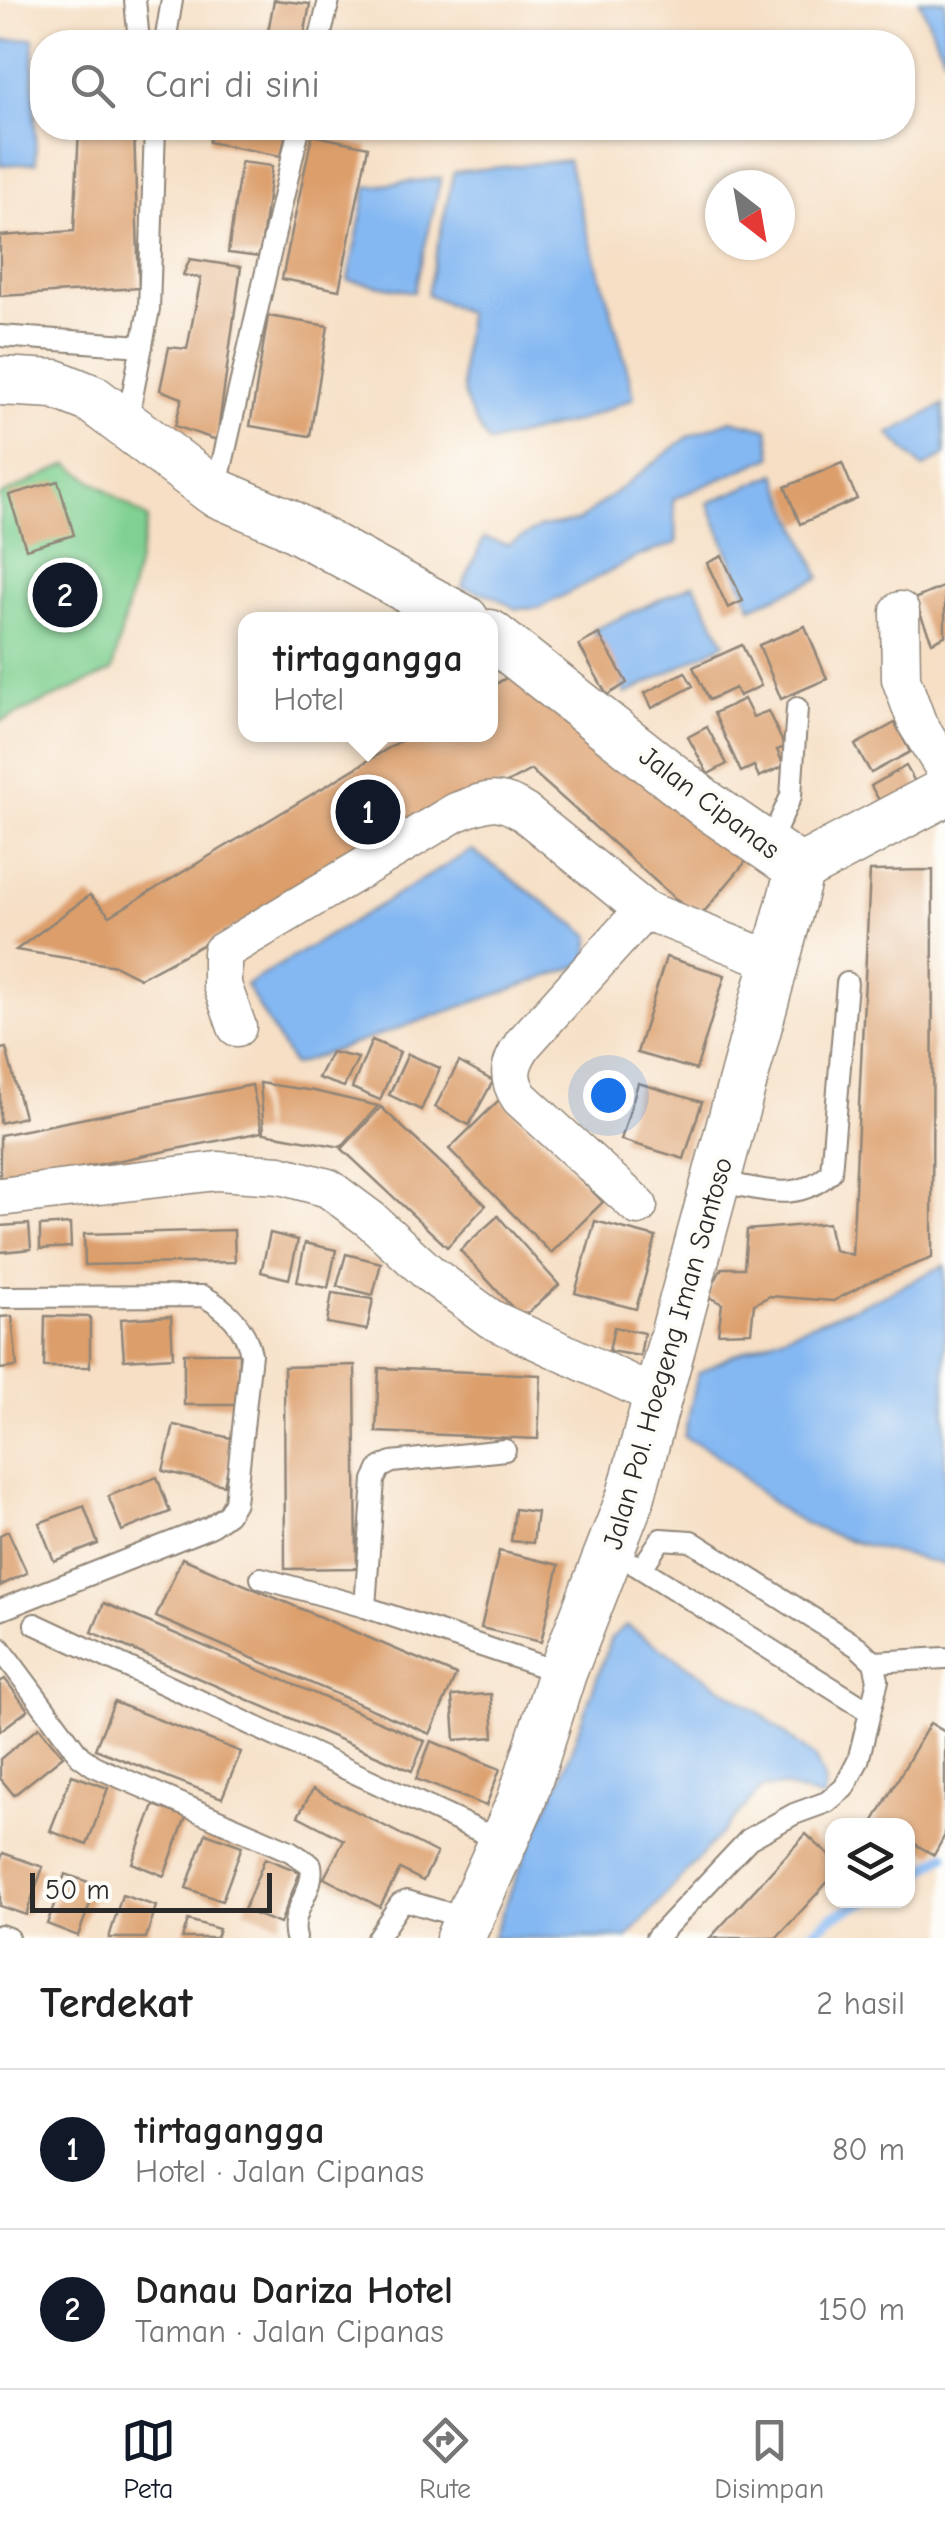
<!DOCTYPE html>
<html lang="id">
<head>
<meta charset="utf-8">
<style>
  :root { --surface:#fff; --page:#f2f2f2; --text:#222; --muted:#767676; --line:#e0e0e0; --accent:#111827 }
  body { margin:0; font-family:"Comic Neue",sans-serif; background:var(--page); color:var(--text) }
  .controls { position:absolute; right:30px; bottom:30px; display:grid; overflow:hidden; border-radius:20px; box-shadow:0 2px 8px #0004 }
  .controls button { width:90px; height:90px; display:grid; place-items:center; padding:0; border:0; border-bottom:2px solid var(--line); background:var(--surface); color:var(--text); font:50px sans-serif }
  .compass { position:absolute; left:705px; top:170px; width:90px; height:90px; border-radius:50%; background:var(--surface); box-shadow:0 2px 8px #0004; rotate:149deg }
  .scale { position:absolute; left:30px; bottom:25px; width:242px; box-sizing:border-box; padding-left:10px; border:5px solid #2b2b2b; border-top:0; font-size:28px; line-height:35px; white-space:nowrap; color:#2b2b2b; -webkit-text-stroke:8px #fdfcf7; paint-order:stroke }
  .you { position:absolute; left:608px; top:1095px; width:35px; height:35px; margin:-25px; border:8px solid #fff; border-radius:50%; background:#1a73e8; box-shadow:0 0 0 15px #1a73e833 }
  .badge { display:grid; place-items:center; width:65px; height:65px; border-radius:50%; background:var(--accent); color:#fff; font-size:32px; font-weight:700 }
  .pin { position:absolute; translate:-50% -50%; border:5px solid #fff; box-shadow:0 2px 10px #0006 }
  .popup { position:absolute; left:238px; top:612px; width:260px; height:130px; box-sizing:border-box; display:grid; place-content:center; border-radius:20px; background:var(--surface); filter:drop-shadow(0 2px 8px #0005); font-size:32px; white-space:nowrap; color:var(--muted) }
  .popup b { font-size:38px; color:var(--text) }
  .popup::after { content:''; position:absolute; left:50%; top:100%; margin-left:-20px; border:20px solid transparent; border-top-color:var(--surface) }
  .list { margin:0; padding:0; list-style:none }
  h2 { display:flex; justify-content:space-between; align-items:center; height:130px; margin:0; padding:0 40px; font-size:42px }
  h2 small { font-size:32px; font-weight:400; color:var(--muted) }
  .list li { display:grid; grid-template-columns:65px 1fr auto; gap:30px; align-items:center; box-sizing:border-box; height:160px; padding:0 40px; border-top:2px solid var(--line) }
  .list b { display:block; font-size:38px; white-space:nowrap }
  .list p { margin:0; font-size:32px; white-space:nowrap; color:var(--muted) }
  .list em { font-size:32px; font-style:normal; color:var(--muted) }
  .icon { flex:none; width:55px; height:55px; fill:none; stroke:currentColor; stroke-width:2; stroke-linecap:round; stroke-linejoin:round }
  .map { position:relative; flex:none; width:945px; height:1938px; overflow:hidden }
  .search { position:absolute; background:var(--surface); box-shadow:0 2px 8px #0004; left:30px; right:30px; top:30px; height:110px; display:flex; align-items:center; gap:25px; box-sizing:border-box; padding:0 35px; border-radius:40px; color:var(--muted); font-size:38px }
  .sheet { height:450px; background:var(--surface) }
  nav { display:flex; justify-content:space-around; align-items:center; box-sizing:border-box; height:140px; border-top:2px solid var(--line); background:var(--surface); font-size:28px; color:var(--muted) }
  nav a { display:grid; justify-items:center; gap:5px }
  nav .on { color:var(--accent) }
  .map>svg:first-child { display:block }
  .green { fill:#7fd091; stroke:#557e5e; stroke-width:2.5 }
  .water { fill:#84b8f2; stroke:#58728e; stroke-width:2.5 }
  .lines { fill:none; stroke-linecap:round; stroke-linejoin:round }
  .stream { stroke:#84b8f2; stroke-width:10 }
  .building { fill:#dc9e6b }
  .service-casing { stroke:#908578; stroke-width:24 }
  .minor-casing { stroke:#908578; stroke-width:41 }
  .tertiary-casing { stroke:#908578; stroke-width:51 }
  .service { stroke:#fff; stroke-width:20 }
  .minor { stroke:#fff; stroke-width:38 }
  .tertiary { stroke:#fff; stroke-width:48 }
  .labels { text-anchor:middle; stroke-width:8; stroke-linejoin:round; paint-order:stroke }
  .street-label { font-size:28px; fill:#2b2b2b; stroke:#fdfcf7 }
</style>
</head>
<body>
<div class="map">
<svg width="945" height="1938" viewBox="0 0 945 1938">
  <rect width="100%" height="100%" fill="#fdfcf7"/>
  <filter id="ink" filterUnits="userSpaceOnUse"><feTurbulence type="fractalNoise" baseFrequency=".01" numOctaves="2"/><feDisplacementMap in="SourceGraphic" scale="20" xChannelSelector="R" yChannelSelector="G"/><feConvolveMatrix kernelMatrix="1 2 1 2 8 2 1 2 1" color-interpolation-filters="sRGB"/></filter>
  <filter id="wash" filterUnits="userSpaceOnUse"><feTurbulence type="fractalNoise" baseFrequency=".0048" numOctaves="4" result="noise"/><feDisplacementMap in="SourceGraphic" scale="40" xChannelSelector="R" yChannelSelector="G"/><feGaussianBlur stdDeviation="2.25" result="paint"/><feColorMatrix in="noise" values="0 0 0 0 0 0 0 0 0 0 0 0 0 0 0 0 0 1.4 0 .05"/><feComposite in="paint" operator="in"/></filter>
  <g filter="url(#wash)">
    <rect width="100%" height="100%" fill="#f6dfc5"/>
    <path class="green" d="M 68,464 L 148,519 L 112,671 L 0,722 L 0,496 Z"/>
    <g class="water">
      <path d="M 919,0 L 945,0 L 945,59 Z"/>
      <path d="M 33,38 L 36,163 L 0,165 L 0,41 Z"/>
      <path d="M 568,160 C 587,241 617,318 634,398 L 581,420 L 489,443 C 452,392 462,373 467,313 L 427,294 L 454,172 Z"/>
      <path d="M 441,178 L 414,292 L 348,280 L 367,187 Z"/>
      <path d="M 943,405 L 945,455 L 923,468 L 889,434 Z"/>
      <path d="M 731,420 L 768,429 L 772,457 L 673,499 L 677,543 L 639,556 L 539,608 L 516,609 L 491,595 L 462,587 L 484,538 L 508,545 L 541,527 L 578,521 L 689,436 Z"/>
      <path d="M 776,474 L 820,578 L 751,607 L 708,503 Z"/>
      <path d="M 694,584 L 725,643 L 626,694 L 593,630 Z"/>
      <path d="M 472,850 L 591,936 L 587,963 L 293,1065 L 246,985 Z"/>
      <path d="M 945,1265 L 945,1565 C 891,1550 839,1544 790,1515 C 763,1499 743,1474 718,1456 C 708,1448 695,1443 684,1437 L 698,1373 L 731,1356 L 877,1298 Z"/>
      <path d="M 626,1625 L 760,1713 L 815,1758 L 825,1782 L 824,1799 L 782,1786 L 762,1788 L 627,1938 L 492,1938 L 530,1843 L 562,1776 L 611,1638 Z"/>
    </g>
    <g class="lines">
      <g class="stream">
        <path d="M 908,1882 L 945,1855"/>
        <path d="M 806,1938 L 833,1916 L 870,1900"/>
      </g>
    </g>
    <g id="blocks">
      <g class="building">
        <path d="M 274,0 L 310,4 L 303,42 L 266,42 Z"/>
        <path d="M 79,128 L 134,128 L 139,288 L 0,296 L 0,236 L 74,231 Z"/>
        <path d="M 212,128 L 287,128 L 281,156 L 209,142 Z"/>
        <path d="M 312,135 L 368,147 L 339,290 L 282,279 Z"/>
        <path d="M 241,162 L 272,166 L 260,257 L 228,253 Z"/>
        <path d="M 190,259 L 241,267 L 217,440 L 175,426 L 182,398 L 160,390 L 169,347 L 187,349 L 201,278 L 183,275 Z"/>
        <path d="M 268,316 L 328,326 L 310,436 L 250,426 Z"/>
        <path d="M 842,463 L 857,499 L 800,524 L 785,487 Z"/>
        <path d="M 58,481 L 74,535 L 26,549 L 9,495 Z"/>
        <path d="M 722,556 L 743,601 L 728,608 L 707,563 Z"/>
        <path d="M 945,586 L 945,636 L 932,642 L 914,599 Z"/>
        <path d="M 805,626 L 827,679 L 781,699 L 759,645 Z"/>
        <path d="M 599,634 L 627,683 L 607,695 L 579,645 Z"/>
        <path d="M 742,645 L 761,686 L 739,696 L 735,688 L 709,700 L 693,667 Z"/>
        <path d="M 516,672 L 753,853 L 698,919 L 531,770 L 140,978 L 116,966 L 16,950 L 90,895 L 110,916 L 412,734 L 491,734 L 491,687 Z"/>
        <path d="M 685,672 L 693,686 L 652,708 L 645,693 Z"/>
        <path d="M 744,699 L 753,717 L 768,711 L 785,747 L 777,750 L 784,766 L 759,777 L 754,766 L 741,772 L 714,713 Z"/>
        <path d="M 895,723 L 910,752 L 871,773 L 855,745 Z"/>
        <path d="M 707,727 L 727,764 L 708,774 L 688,737 Z"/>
        <path d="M 906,766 L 923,796 L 888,816 L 871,786 Z"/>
        <path d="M 933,870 L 932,1258 L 872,1281 L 833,1301 L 770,1296 L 754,1304 L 751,1332 L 718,1333 L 722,1304 L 707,1296 L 722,1268 L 744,1268 L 747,1230 L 828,1223 L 834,1250 L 852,1255 L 870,871 Z"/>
        <path d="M 666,957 L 725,975 L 696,1070 L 637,1053 Z"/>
        <path d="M 372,1040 L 400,1052 L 380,1100 L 352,1088 Z"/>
        <path d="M 6,1048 L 24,1117 L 0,1123 L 0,1049 Z"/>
        <path d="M 331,1052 L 358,1058 L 344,1087 L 318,1078 Z"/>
        <path d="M 408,1054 L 440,1068 L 421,1110 L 389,1095 Z"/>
        <path d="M 459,1062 L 493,1081 L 469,1125 L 435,1107 Z"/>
        <path d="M 260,1083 L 314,1091 L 378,1106 L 341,1147 L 264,1133 Z"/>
        <path d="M 638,1083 L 702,1102 L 684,1159 L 621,1140 Z"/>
        <path d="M 252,1085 L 262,1132 L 0,1184 L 0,1135 Z"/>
        <path d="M 501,1098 L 603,1202 L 551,1253 L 449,1149 Z"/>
        <path d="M 381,1107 L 486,1205 L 447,1247 L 342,1149 Z"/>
        <path d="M 498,1216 L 559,1285 L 522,1318 L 460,1250 Z"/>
        <path d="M 595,1221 L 656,1237 L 636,1309 L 575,1293 Z"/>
        <path d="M 29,1224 L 31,1249 L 0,1252 L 0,1226 Z"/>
        <path d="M 70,1224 L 71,1247 L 40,1249 L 40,1226 Z"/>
        <path d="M 234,1230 L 235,1262 L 85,1265 L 84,1234 Z"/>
        <path d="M 270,1233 L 298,1240 L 289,1279 L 261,1272 Z"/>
        <path d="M 305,1243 L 336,1250 L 328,1288 L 297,1282 Z"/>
        <path d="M 346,1254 L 381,1263 L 373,1295 L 337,1286 Z"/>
        <path d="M 332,1293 L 373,1299 L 367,1330 L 327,1323 Z"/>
        <path d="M 12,1316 L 17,1367 L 0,1369 L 0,1317 Z"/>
        <path d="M 45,1316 L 90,1317 L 90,1367 L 44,1367 Z"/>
        <path d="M 171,1316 L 173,1357 L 124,1360 L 121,1319 Z"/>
        <path d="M 614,1327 L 644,1333 L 640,1356 L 609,1351 Z"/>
        <path d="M 184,1353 L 239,1353 L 238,1405 L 184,1405 Z"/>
        <path d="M 355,1365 L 357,1568 L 285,1569 L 284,1367 Z"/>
        <path d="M 379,1368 L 541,1375 L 538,1439 L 376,1432 Z"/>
        <path d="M 174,1425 L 235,1439 L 224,1485 L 163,1471 Z"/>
        <path d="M 157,1477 L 170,1512 L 122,1531 L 108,1496 Z"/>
        <path d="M 84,1506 L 98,1544 L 54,1561 L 39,1523 Z"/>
        <path d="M 515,1509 L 537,1512 L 533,1543 L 511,1541 Z"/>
        <path d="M 8,1531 L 27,1573 L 0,1586 L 0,1535 Z"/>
        <path d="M 499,1551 L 559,1565 L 541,1642 L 481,1628 Z"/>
        <path d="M 182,1558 L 456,1675 L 430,1734 L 156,1617 Z"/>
        <path d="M 104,1603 L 425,1741 L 412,1771 L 92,1632 Z"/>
        <path d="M 5,1679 L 28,1710 L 0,1731 L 0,1682 Z"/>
        <path d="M 491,1694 L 494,1737 L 455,1740 L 452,1696 Z"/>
        <path d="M 114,1702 L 241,1752 L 222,1798 L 95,1749 Z"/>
        <path d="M 930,1723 L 945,1732 L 945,1835 L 934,1855 L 908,1840 L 908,1826 L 882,1826 L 874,1821 Z"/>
        <path d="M 39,1727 L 63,1756 L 14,1795 L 0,1778 L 0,1759 Z"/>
        <path d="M 431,1741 L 500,1769 L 486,1806 L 416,1779 Z"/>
        <path d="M 72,1775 L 108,1788 L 87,1845 L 50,1831 Z"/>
        <path d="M 313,1789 L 437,1853 L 423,1881 L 400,1869 L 380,1907 L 324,1878 L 344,1840 L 298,1816 Z"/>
        <path d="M 154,1805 L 186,1817 L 164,1876 L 132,1863 Z"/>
        <path d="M 206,1833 L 242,1846 L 222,1901 L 186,1888 Z"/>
        <path d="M 806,1834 L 832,1858 L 832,1877 L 804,1908 L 776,1938 L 710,1938 Z"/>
        <path d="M 3,1853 L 43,1867 L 26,1915 L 0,1906 L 0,1861 Z"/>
        <path d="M 265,1858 L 300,1872 L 280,1924 L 244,1910 Z"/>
        <path d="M 65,1874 L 97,1885 L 78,1936 L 47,1924 Z"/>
        <path d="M 122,1895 L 156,1906 L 146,1938 L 109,1938 Z"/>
        <path d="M 188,1920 L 219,1929 L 216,1938 L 182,1938 Z"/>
      </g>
    </g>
  </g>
  <g filter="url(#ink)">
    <use href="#blocks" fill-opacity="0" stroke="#908578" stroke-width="2.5"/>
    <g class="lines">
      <g class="service-casing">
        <g id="service">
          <path d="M 135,0 L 139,42"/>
          <path d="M 165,42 L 172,0"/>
          <path d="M 319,42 L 329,0"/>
          <path d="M 0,336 L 142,346"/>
          <path d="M 127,423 L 149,309 L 155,128"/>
          <path d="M 216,490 L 299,128"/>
          <path d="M 768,847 L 791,796 L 797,708"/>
          <path d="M 718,1182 C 762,1188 796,1205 831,1172 L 847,983"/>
          <path d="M 0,1297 L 203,1296 C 227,1309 245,1326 251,1354 L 235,1502 L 228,1514 L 210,1527 L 0,1610"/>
          <path d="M 634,1564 L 870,1712"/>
          <path d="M 642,1568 L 661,1539 L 691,1541 L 858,1647 L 874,1662 L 878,1680 L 858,1761 L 844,1788 L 827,1802 L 794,1814 L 749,1839 L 656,1938"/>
          <path d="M 261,1578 L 365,1607 L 562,1673"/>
          <path d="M 365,1607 L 374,1480 L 380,1468 L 392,1462 L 505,1450"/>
          <path d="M 35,1624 L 503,1842"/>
          <path d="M 0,1648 L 80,1756 L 94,1766 L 290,1851 L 311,1865 C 316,1891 288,1911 296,1938"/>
          <path d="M 874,1662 L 945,1658"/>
          <path d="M 0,1935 L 8,1938"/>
          <path d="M 377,1938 L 400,1904 L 407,1901 L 468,1919"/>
        </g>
      </g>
      <g class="minor-casing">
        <g id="minor">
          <path d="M 900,611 L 901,679 L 918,725 L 945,769"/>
          <path d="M 237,1027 L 222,985 L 222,952 L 456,812 C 486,801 497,794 525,813 L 644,910 L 776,962"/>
          <path d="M 0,1197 L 217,1171 L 280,1175 L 328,1188 L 371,1220 L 430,1274 L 491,1319 L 659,1397"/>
          <path d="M 638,1206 L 520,1098 C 506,1077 510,1064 523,1044 L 644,910"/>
        </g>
      </g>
      <g class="tertiary-casing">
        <g id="tertiary">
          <path d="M 0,381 L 55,384 L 92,399 L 215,492 L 285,522 L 465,620"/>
          <path d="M 490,634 L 707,805 L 800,869"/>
          <path d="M 800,869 L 945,792"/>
          <path d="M 460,1938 L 521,1802 L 562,1673 L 630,1499 L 800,869"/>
        </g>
      </g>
      <use href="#service" class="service"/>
      <use href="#minor" class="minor"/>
      <use href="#tertiary" class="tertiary"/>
    </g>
  </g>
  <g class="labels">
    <g class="street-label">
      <text transform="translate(710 802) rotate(37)" y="10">Jalan Cipanas</text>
      <text transform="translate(667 1353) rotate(-74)" y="10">Jalan Pol. Hoegeng Iman Santoso</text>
    </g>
  </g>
</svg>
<div class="controls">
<button><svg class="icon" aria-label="layers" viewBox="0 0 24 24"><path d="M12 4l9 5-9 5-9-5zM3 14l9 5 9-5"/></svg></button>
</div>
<svg class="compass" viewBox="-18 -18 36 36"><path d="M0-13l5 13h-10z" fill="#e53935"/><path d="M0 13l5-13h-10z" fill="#767676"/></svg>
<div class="scale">50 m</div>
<div class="you"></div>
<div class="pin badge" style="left:368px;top:812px">1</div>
<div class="popup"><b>tirtagangga</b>Hotel</div>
<div class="pin badge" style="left:65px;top:595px">2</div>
<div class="search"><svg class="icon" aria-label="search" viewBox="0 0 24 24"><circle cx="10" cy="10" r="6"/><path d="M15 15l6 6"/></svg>Cari di sini</div>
</div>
<section class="sheet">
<h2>Terdekat<small>2 hasil</small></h2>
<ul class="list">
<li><span class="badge">1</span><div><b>tirtagangga</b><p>Hotel · Jalan Cipanas</p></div><em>80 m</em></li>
<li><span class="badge">2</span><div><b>Danau Dariza Hotel</b><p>Taman · Jalan Cipanas</p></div><em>150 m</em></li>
</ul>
</section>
<nav>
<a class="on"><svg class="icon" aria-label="map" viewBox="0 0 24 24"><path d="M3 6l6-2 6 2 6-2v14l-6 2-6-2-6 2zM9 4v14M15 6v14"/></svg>Peta</a>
<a><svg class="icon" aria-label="directions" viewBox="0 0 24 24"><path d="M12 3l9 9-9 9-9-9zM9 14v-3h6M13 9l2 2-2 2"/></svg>Rute</a>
<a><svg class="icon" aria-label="saved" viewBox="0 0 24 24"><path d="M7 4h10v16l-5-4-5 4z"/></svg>Disimpan</a>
</nav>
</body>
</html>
